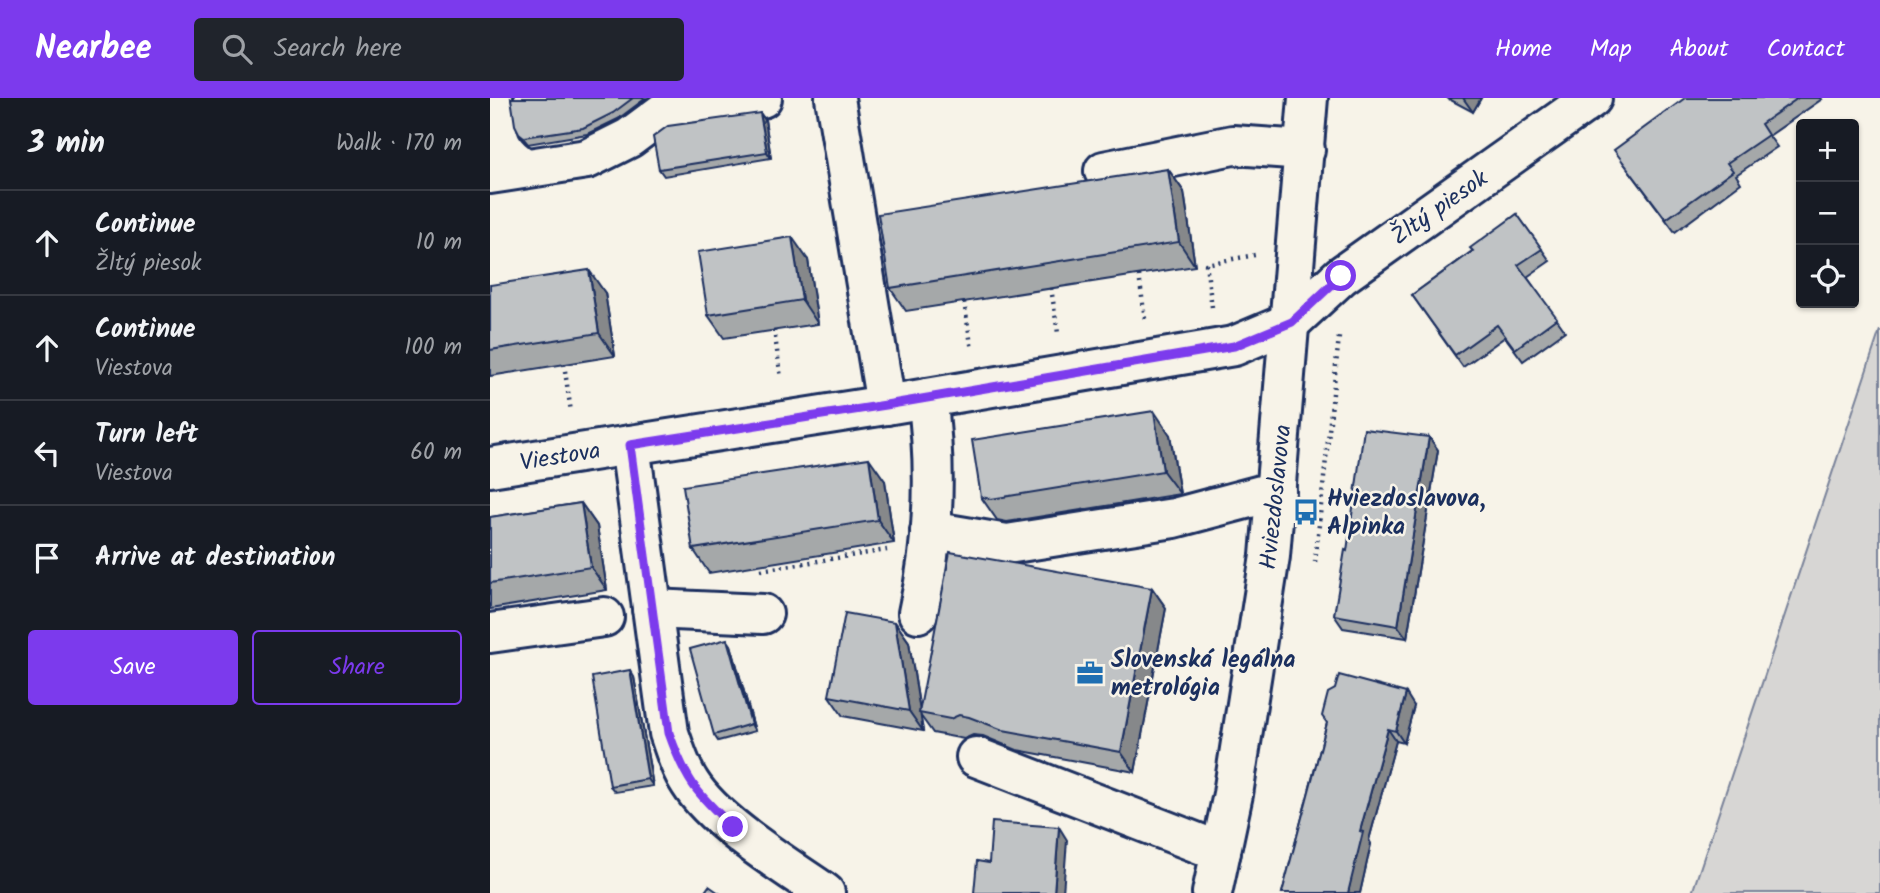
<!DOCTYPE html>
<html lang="en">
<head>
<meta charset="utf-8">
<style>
  :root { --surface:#171b24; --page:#20242c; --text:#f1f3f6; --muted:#9ea1a6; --line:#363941; --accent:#7c3aed }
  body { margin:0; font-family:Kalam,sans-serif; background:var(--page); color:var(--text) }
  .controls { position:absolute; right:21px; top:21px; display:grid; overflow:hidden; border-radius:7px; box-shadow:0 2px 5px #0004 }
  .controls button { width:63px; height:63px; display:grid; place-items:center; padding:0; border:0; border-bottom:2px solid var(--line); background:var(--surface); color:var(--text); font:35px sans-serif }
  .stop { position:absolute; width:21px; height:21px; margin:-16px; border:5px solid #7c3aed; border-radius:50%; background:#fff }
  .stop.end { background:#7c3aed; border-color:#fff; box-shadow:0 2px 7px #0008 }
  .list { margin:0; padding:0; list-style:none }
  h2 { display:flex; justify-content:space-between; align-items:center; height:91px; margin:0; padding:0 28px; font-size:30px }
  h2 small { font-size:23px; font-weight:400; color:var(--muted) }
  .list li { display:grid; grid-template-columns:46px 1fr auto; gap:21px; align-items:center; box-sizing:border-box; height:105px; padding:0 28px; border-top:2px solid var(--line) }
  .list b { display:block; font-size:26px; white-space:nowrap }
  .list p { margin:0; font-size:23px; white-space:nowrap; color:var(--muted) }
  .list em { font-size:23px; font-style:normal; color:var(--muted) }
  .actions { display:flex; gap:14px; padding:21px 28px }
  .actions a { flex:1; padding:16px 0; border:2px solid var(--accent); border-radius:7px; text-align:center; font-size:24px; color:var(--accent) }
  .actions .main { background:var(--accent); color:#fff }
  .icon { flex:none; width:38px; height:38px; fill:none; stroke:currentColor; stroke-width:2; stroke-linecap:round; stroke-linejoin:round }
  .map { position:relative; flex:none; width:1390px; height:795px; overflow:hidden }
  header { display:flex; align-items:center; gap:42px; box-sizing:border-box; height:98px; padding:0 35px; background:var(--accent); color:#fff }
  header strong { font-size:33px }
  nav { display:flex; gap:38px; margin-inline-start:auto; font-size:24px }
  .search { width:490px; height:63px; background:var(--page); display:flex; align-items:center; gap:18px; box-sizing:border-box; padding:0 24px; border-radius:7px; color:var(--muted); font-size:26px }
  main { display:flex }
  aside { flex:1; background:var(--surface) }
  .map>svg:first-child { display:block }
  .green { fill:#d7d6d4; stroke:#798299; stroke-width:2 }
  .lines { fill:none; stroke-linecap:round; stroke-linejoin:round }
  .minor-casing { stroke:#1b2f5e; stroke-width:44 }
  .path { stroke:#1b2f5e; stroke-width:4.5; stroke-dasharray:2 5; stroke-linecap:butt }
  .minor { stroke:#f7f3e8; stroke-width:38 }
  .wall { fill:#a5a8a9; stroke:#1b2f5e; stroke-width:2 }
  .shaded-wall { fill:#86888a; stroke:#1b2f5e; stroke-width:2 }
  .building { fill:#c0c3c5; stroke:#1b2f5e; stroke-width:2 }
  .route { stroke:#7c3aed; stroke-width:9 }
  .labels { text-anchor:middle; stroke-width:5; stroke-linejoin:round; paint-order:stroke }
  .street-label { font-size:24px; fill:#1b2f5e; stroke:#f7f3e8 }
  .poi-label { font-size:24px; font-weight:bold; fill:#1b2f5e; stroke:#f7f3e8; text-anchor:start }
</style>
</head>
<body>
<header>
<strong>Nearbee</strong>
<div class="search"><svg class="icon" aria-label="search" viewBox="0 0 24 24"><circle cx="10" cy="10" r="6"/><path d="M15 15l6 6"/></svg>Search here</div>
<nav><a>Home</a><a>Map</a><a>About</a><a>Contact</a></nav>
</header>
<main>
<aside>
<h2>3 min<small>Walk · 170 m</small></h2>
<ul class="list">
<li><svg class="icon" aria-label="ahead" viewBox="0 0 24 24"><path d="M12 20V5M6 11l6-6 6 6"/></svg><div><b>Continue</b><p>Žltý piesok</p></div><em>10 m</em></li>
<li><svg class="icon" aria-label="ahead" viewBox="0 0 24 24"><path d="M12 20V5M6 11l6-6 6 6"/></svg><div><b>Continue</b><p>Viestova</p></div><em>100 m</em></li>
<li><svg class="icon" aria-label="left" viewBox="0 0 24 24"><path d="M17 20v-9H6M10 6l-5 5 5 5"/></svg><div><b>Turn left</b><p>Viestova</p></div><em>60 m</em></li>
<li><svg class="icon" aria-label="arrive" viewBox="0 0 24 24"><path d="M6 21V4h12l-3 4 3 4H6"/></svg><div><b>Arrive at destination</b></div></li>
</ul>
<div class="actions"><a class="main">Save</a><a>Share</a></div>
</aside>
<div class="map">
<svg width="1390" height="795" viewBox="0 0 1390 795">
  <rect width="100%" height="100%" fill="#f7f3e8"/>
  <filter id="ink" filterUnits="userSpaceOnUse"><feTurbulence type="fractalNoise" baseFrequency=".0143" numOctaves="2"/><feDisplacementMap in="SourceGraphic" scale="14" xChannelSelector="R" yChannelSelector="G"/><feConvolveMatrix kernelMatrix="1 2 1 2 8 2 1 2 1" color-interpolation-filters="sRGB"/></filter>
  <g filter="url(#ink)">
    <path class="green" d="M 1390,232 L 1390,795 L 1202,795 Z"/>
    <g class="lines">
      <g class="minor-casing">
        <g id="minor">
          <path d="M 3,0 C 8,35 3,50 35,70"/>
          <path d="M 345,0 L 396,307"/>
          <path d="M 614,73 L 743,47 L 815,52"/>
          <path d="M 0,76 L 97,61 L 139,40 L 174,14 L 272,0"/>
          <path d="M 140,347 L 179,635 C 185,652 190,670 200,685 C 225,725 296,768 335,795"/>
          <path d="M 0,369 L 396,307 L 744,248 L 801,224 L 851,178 L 1102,0"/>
          <path d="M 440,433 L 517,446 L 684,420 L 786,393"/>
          <path d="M 162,511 L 273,516"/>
          <path d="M 428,515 C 444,444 447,372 437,300"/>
          <path d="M 0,535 L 114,519"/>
          <path d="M 486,659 L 731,754"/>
          <path d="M 722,795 L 743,696 L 780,458 L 818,0"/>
        </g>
      </g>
      <g class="path">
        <path d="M 649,177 L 655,221"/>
        <path d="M 561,190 L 568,235"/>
        <path d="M 474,204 L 482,252"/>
        <path d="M 722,209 L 716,166 L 765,157"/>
        <path d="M 284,232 L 291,280"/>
        <path d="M 74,266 L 81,314"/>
        <path d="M 825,464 L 849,239"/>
        <path d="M 271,472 L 397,452"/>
      </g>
      <use href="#minor" class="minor"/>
    </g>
    <g class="wall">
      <path d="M 21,0 L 156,0 L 128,21 L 97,36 L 38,46 L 29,35 Z"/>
      <path d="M 957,0 L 991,0 L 983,14 Z"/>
      <path d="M 1195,0 L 1331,0 L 1332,1 L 1279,38 L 1287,49 L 1246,77 L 1251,85 L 1185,134 L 1133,64 Z"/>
      <path d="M 270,15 L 275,22 L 281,60 L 174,78 L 169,71 Z"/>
      <path d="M 678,71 L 694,94 L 705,168 L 416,213 L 400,190 Z"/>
      <path d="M 1027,116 L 1060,163 L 1037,179 L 1075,233 L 1033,263 L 1015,239 L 973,269 L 922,197 L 982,153 Z"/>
      <path d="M 318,162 L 328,226 L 234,240 L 218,217 Z"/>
      <path d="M 0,187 L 115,195 L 125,258 L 0,278 Z"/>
      <path d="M 680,337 L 690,396 L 517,424 L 507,422 L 491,399 Z"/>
      <path d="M 939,339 L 948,352 L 917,540 L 853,530 L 844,517 L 857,453 Z"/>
      <path d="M 395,383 L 404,445 L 219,475 L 203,451 Z"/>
      <path d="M 91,405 L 107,428 L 117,492 L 0,511 L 0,419 Z"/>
      <path d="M 662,490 L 676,510 L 645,674 L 527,652 L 493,638 L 483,637 L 474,641 L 443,635 L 430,617 L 433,633 L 353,618 L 339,598 L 405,524 L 419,544 L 430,613 Z"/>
      <path d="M 241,547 L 265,633 L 228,643 L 224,637 Z"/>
      <path d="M 144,579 L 163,688 L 125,694 L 120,688 Z"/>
      <path d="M 924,608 L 914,645 L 906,643 L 879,742 L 881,746 L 870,795 L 792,795 L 837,625 Z"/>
    </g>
    <g class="shaded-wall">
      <path d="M 973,0 L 991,0 L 983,14 Z"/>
      <path d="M 270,15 L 275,22 L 281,60 L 277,54 Z"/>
      <path d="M 678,71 L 694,94 L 705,168 L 689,144 Z"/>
      <path d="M 302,139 L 318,162 L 328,226 L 312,202 Z"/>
      <path d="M 99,172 L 115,195 L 125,258 L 109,235 Z"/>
      <path d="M 664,313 L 680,337 L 690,396 L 673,373 Z"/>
      <path d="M 939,339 L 948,352 L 917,540 L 908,528 Z"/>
      <path d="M 379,360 L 395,383 L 404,445 L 388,422 Z"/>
      <path d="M 91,405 L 107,428 L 117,492 L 101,469 Z"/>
      <path d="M 662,490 L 676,510 L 645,674 L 631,654 Z"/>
      <path d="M 405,524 L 419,544 L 433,633 L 419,613 Z"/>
      <path d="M 237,541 L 241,547 L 265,633 L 261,626 Z"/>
      <path d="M 140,572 L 144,579 L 163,688 L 158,681 Z"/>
      <path d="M 916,595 L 924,608 L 914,645 L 906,633 Z"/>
      <path d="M 898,631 L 906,643 L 879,742 L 881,746 L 870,795 L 858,795 L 870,733 Z"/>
      <path d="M 569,729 L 577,742 L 573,795 L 564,795 Z"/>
    </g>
    <g class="building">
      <path d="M 21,0 L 143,0 L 123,15 L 93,30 L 34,39 L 29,35 L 25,27 Z"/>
      <path d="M 1195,0 L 1308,0 L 1271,26 L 1278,37 L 1237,65 L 1243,73 L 1176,121 L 1124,52 Z"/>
      <path d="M 270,15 L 277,54 L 169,71 L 163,39 L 178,28 Z"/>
      <path d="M 678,71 L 689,144 L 400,190 L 388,116 Z"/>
      <path d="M 1027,116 L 1052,151 L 1028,167 L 1067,220 L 1025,251 L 1007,227 L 965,257 L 922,197 L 983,153 L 980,150 Z"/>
      <path d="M 302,139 L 312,202 L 218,217 L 208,154 Z"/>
      <path d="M 99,172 L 109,235 L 0,252 L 0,187 Z"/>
      <path d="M 664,313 L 673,373 L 501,401 L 491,399 L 482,342 Z"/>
      <path d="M 874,331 L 939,339 L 908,528 L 844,517 L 855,452 L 857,453 Z"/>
      <path d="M 379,360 L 388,422 L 203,451 L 193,388 Z"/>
      <path d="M 91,405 L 101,469 L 0,485 L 0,419 Z"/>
      <path d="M 460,454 L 662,490 L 631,654 L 513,632 L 479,619 L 469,617 L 460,621 L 429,615 Z"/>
      <path d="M 355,515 L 405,524 L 419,613 L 339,598 Z"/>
      <path d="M 237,541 L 261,626 L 224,637 L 200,551 Z"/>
      <path d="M 140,572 L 158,681 L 120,688 L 102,579 Z"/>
      <path d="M 849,577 L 916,595 L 906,633 L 898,631 L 870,733 L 873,734 L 858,795 L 792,795 L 837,625 L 832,618 L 838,595 L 845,591 Z"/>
      <path d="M 502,724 L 569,729 L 564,795 L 484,795 L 487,763 L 499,765 Z"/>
      <path d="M 219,788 L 229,795 L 214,795 Z"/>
    </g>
  </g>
  <g class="lines" filter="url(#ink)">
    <path class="route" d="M 243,729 C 206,695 196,683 179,635 L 140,347 L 396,307 L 744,248 L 802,224 L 851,178"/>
  </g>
  <defs>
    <g id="bus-bare" transform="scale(2.1)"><path d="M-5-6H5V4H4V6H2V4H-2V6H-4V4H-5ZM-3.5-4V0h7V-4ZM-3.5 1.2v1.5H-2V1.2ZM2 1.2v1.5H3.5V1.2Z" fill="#1f6fb2" stroke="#f7f3e8" stroke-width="2.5" paint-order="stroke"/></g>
    <g id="office-bare" transform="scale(2.1)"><path d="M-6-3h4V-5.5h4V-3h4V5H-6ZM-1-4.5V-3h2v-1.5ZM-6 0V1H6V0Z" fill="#1f6fb2" stroke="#f7f3e8" stroke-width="2.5" paint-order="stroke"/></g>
  </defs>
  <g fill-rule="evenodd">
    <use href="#bus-bare" x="816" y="414"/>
    <use href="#office-bare" x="600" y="575"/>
  </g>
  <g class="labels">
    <g class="street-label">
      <text transform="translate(949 109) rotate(-35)" y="8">Žltý piesok</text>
      <text transform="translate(70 358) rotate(-9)" y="8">Viestova</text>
      <text transform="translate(785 399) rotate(-84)" y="8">Hviezdoslavova</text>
    </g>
    <g class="poi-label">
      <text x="837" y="408">Hviezdoslavova,<tspan x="837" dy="28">Alpinka</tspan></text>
      <text x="621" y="569">Slovenská legálna<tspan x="621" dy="28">metrológia</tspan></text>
    </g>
  </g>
</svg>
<div class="controls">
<button>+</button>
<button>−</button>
<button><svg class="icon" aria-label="locate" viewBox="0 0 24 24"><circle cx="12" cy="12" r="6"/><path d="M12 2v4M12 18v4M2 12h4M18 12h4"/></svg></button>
</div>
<div class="stop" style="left:851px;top:178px"></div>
<div class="stop end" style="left:243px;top:729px"></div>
</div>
</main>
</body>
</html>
